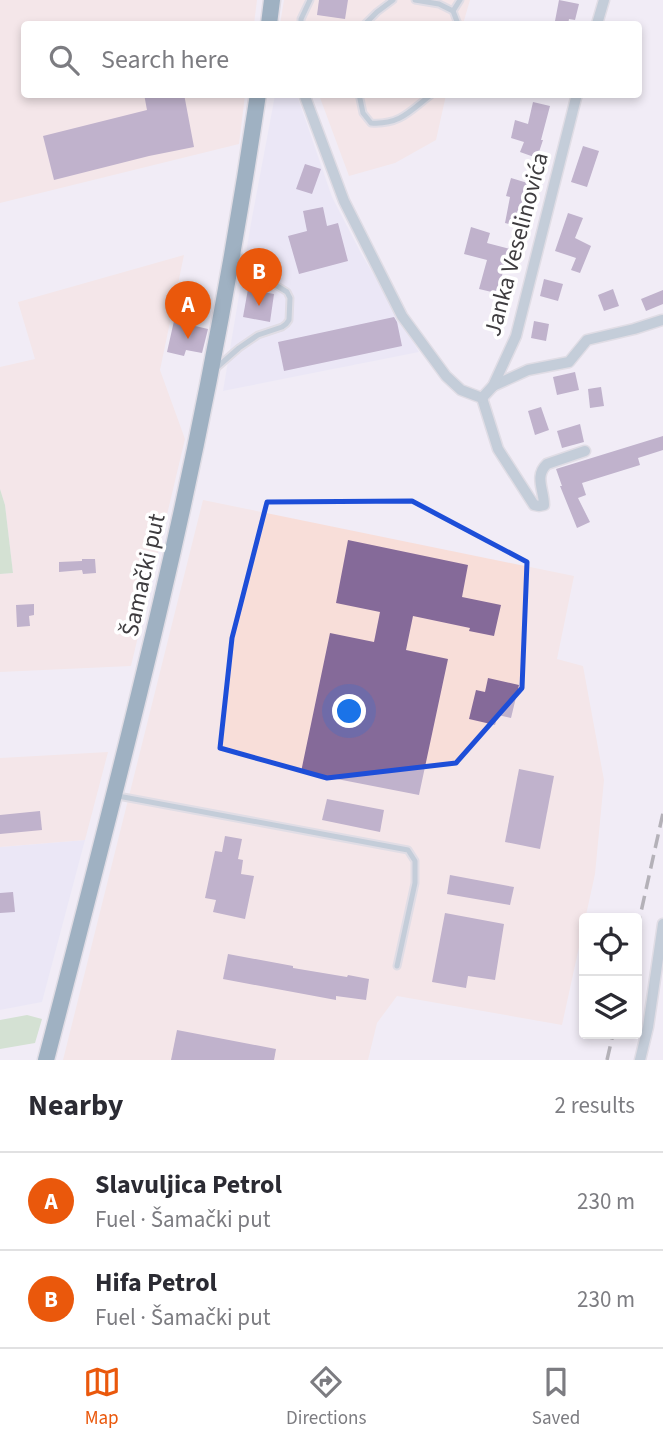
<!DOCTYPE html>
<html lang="en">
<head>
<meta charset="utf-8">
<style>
  :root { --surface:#fff; --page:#f7f7f7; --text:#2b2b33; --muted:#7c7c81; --line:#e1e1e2; --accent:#ea580c }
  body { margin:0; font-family:"Source Sans 3",sans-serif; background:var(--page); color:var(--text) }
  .controls { position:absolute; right:21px; bottom:21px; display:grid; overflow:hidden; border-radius:7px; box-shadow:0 4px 10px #0003 }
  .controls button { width:63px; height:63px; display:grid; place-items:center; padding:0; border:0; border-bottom:2px solid var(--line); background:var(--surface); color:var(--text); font:35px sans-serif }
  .you { position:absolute; left:350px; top:712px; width:24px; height:24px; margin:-18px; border:5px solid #fff; border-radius:50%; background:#1a73e8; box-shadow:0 0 0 10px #1a73e833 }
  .badge { display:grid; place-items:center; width:46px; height:46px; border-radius:50%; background:var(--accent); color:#fff; font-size:23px; font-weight:700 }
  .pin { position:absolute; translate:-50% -58px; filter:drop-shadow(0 2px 4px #0008) }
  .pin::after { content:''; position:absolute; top:37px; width:24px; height:21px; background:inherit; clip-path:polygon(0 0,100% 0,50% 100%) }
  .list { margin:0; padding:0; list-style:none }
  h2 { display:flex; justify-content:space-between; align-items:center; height:91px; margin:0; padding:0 28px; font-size:30px }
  h2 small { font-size:23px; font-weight:400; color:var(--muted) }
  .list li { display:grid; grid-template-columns:46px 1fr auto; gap:21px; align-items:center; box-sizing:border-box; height:98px; padding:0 28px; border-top:2px solid var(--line) }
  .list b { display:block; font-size:26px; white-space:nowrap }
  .list p { margin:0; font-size:23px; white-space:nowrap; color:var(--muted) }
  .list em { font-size:23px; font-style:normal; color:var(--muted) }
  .icon { flex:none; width:38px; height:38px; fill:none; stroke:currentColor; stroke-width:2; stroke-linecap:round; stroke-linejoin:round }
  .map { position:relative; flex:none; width:663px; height:1060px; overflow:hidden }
  .search { position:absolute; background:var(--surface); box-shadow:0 4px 10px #0003; left:21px; right:21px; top:21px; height:77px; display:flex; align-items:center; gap:18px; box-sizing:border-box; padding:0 24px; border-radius:7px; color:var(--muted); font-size:26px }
  .sheet { height:287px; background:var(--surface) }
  nav { display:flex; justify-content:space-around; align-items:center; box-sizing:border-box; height:98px; border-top:2px solid var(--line); background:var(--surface); font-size:19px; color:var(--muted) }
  nav a { display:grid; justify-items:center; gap:4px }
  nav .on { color:var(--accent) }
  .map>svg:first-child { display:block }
  .commercial { fill:#e5e1f7 }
  .industrial { fill:#f8ded9 }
  .green { fill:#b2d2a8 }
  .building { fill:#856a99 }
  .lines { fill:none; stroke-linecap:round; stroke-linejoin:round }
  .lane-casing { stroke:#cdc9d1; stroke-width:9 }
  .street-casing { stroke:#cdc9d1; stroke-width:13 }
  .primary-casing { stroke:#cdc9d1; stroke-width:19 }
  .lane { stroke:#8ea6b5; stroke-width:5 }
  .street { stroke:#8ea6b5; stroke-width:10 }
  .primary { stroke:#3d6984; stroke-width:16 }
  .rail { stroke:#6c696e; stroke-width:3.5; stroke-dasharray:14 7; stroke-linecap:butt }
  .marked { fill:none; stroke:#1d4ed8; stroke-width:5; stroke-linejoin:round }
  .labels { text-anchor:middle; stroke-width:7; stroke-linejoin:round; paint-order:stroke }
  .street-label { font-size:24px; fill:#3e3c3f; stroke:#fff }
</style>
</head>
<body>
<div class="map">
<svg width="663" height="1060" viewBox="0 0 663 1060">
  <rect width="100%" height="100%" fill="#f1ecf6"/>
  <g class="commercial">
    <path d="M 275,95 L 297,95 L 332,197 L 361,253 L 419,352 L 223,391 L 251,223 Z"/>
    <path d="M 85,840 L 42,1002 L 0,1010 L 0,847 Z"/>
  </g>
  <g class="industrial">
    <path d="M 0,0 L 257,0 L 254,24 L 24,24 L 24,94 L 245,95 L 239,144 L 0,203 Z"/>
    <path d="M 284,0 L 470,0 L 463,24 L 280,24 Z"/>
    <path d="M 319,95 L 446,95 L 436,140 L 395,163 L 349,176 Z"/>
    <path d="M 184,255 L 160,370 L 185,439 L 131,666 L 0,672 L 0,574 L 13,573 L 5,505 L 0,489 L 0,367 L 35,359 L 18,302 Z"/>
    <path d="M 203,500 L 574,576 L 557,659 L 583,666 L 604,780 L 595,874 L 562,1025 L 397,996 L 377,1023 L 368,1060 L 63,1060 Z"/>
    <path d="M 108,752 L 85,840 L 0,847 L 0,758 Z"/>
  </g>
  <g class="green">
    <path d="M 0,489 L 5,505 L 13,573 L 0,574 Z"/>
    <path d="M 27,1015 L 42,1019 L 35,1043 L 0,1049 L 0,1020 Z"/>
  </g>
  <g class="building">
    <path d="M 319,0 L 348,0 L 345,19 L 317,15 Z"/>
    <path d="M 559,0 L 579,4 L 575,20 L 569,19 L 568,24 L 555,21 Z"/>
    <path d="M 144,94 L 184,94 L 194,147 L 149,156 L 54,180 L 43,136 L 147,110 Z"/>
    <path d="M 533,102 L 550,106 L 541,140 L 543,140 L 537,158 L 520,152 L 524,142 L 511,138 L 515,120 L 528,124 Z"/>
    <path d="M 583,146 L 599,151 L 587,187 L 571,182 Z"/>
    <path d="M 305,164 L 321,169 L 312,194 L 296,189 Z"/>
    <path d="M 511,178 L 531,184 L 524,209 L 525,209 L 521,227 L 505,223 L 510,197 L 506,196 Z"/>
    <path d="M 323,207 L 327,226 L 338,223 L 348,261 L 299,274 L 288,236 L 307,231 L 303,211 Z"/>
    <path d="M 568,213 L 583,218 L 575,238 L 591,246 L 580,273 L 571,270 L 576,258 L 555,251 Z"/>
    <path d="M 471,227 L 490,233 L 487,243 L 514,250 L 510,266 L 505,265 L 498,289 L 497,289 L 496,293 L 479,289 L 487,260 L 464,254 Z"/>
    <path d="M 544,279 L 563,284 L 558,301 L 540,296 Z"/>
    <path d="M 248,289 L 274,294 L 270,322 L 243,317 Z"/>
    <path d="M 613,289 L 619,306 L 604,311 L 598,295 Z"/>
    <path d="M 663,290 L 663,304 L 646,311 L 641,299 Z"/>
    <path d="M 394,317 L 397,322 L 402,346 L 284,371 L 278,342 Z"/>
    <path d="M 174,321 L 208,329 L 202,353 L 186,350 L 184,356 L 167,352 Z"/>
    <path d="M 534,321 L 549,324 L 546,341 L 531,338 Z"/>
    <path d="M 575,372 L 579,390 L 557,395 L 553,377 Z"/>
    <path d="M 601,387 L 604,406 L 590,408 L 588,389 Z"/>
    <path d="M 541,407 L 549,430 L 535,435 L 528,411 Z"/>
    <path d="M 580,424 L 584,442 L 562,448 L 557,431 Z"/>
    <path d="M 663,436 L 663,450 L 638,458 L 640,465 L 582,483 L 586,495 L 578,498 L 590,522 L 577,528 L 560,486 L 562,486 L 556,469 Z"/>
    <path d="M 348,540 L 468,565 L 462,597 L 501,605 L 494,636 L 469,631 L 470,628 L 413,616 L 406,650 L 448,659 L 419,795 L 301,772 L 330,633 L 374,642 L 380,612 L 336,603 Z"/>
    <path d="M 82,559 L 95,559 L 96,573 L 83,574 L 82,570 L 59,572 L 59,562 L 82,561 Z"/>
    <path d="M 34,604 L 34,615 L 29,616 L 30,626 L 17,627 L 16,605 Z"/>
    <path d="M 488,678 L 519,685 L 511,718 L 498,715 L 495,725 L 469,719 L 476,690 L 485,692 Z"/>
    <path d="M 519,769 L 554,776 L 540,849 L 505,842 Z"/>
    <path d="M 327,799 L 384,810 L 380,832 L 322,820 Z"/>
    <path d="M 40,811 L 42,830 L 0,834 L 0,815 Z"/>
    <path d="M 225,836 L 242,839 L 238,859 L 243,860 L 241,874 L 254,876 L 245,919 L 213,912 L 216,900 L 205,898 L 215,851 L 222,852 Z"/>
    <path d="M 450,875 L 514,887 L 510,905 L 447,894 Z"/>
    <path d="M 13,892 L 15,912 L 0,913 L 0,893 Z"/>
    <path d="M 445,913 L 504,924 L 495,980 L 468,976 L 466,988 L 432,982 Z"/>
    <path d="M 228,954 L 293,966 L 293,968 L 347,977 L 348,975 L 369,979 L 366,1000 L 336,996 L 336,1000 L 223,979 Z"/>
    <path d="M 177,1030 L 276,1049 L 274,1060 L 171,1060 Z"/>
  </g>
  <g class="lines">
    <g class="lane-casing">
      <g id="lane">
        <path d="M 415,0 L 439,4 L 453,11 L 458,24"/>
        <path d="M 453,11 L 460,0"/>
        <path d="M 301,24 L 301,19 L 310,0"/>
        <path d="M 365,24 L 377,12 L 393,0"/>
        <path d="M 359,94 L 363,113 L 371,123 C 400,125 410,111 432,94"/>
        <path d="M 215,369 L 239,348 L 258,335 L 282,327 L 286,324 L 289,320 L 290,298 L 287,292 L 266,279 L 234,251"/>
        <path d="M 118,796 L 408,850 L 415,861 L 415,883 L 397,966"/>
      </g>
    </g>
    <g class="street-casing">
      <g id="street">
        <path d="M 597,24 L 604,0"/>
        <path d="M 304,94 L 344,201 L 402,316 L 446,376 L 461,390 L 482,398 L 498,449 L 534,505 L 539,506 L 544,505 C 544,490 534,476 547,464 L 585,451"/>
        <path d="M 493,386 L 528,370 L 569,362 L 587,340 L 634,329 L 662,320"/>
        <path d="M 482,398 L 493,386 L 516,336 L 577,94"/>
        <path d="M 640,1060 L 648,1027 L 663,924"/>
      </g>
    </g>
    <g class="primary-casing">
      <g id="primary">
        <path d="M 269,24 L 272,0"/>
        <path d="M 46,1060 C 86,906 126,753 162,598 C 201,432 233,263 258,94"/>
      </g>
    </g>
    <use href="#lane" class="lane"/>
    <use href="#street" class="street"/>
    <use href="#primary" class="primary"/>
    <g class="rail">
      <path d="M 637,930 L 663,813"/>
      <path d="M 607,1060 L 613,1034"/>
    </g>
  </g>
  <path d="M0 0H663V1060H0ZM 412,501 L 527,562 L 522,688 L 456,763 L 327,778 L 220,748 L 232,638 L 267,502 Z" fill="#f1ecf6" fill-opacity=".55" fill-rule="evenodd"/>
  <path class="marked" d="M 412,501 L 527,562 L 522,688 L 456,763 L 327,778 L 220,748 L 232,638 L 267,502 Z"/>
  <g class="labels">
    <g class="street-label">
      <text transform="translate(516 244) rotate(-75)" y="8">Janka Veselinovića</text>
      <text transform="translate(143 575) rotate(-77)" y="8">Šamački put</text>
    </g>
  </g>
</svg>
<div class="controls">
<button><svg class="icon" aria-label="locate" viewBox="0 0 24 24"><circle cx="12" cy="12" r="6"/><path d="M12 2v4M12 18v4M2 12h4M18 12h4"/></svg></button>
<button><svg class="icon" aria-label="layers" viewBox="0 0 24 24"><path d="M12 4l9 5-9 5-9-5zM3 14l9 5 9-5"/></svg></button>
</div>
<div class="you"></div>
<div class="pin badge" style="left:188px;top:339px">A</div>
<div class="pin badge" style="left:259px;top:306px">B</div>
<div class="search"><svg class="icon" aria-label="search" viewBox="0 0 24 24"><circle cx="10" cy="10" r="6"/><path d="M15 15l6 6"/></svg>Search here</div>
</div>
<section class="sheet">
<h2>Nearby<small>2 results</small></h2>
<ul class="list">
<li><span class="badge">A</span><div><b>Slavuljica Petrol</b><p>Fuel · Šamački put</p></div><em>230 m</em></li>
<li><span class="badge">B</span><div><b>Hifa Petrol</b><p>Fuel · Šamački put</p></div><em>230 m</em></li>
</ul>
</section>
<nav>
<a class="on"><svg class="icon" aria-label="map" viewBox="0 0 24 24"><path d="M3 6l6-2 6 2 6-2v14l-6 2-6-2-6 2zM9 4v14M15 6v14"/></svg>Map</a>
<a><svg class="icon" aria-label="directions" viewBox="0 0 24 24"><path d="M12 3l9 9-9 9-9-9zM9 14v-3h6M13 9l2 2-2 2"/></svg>Directions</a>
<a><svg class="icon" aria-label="saved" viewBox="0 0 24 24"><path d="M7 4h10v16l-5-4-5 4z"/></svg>Saved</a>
</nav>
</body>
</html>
